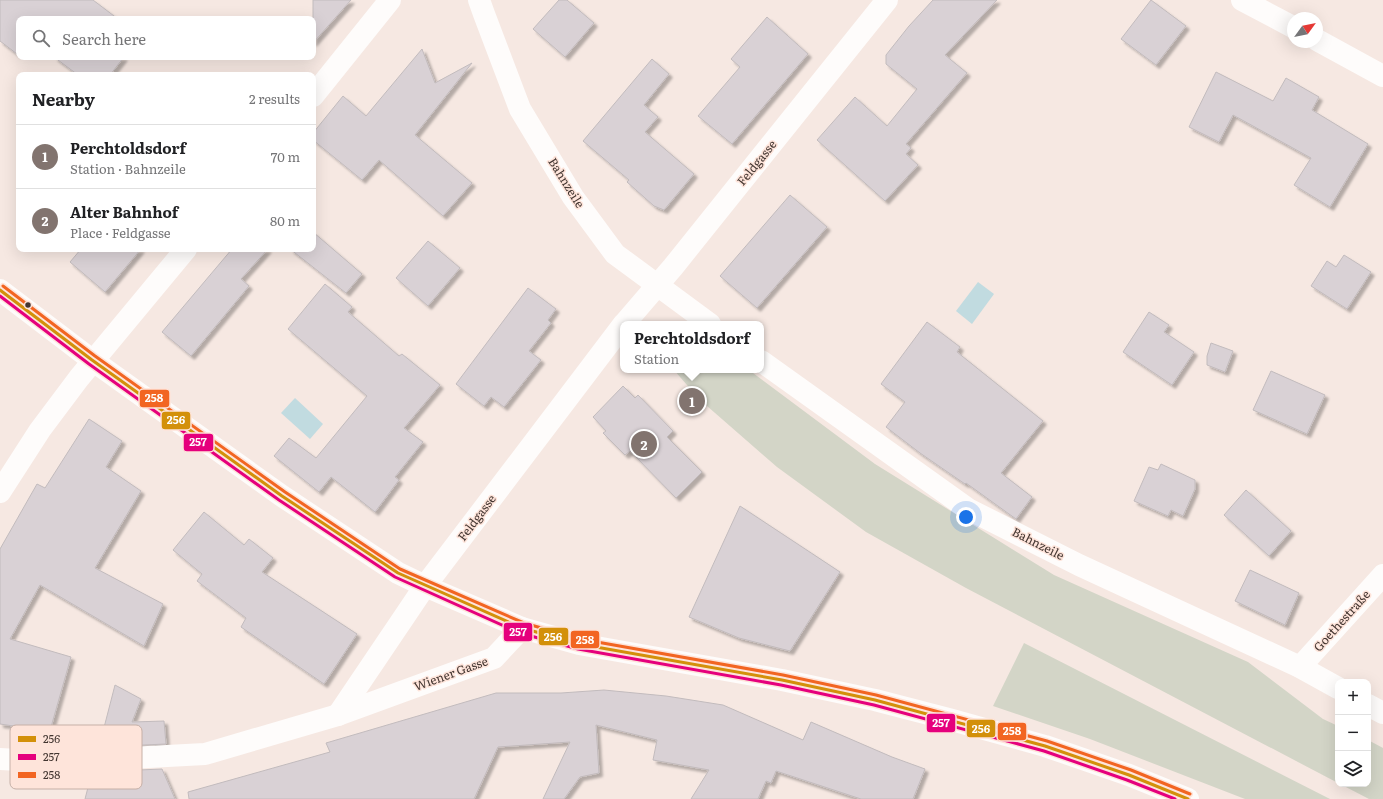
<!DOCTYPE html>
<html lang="en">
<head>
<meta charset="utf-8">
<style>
  :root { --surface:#fff; --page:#f6f6f6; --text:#202124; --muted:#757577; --line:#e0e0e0; --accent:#82746f }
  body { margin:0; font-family:Literata,serif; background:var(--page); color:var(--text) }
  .controls { position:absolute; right:12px; bottom:12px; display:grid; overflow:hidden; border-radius:8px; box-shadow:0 4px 16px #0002 }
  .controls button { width:36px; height:36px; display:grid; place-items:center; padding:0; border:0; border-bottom:1px solid var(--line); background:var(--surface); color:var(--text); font:20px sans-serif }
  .compass { position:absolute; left:1287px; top:12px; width:36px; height:36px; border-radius:50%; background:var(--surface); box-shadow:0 4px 16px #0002; rotate:57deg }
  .you { position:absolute; left:966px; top:517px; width:14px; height:14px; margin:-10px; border:3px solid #fff; border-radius:50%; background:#1a73e8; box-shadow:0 0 0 6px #1a73e833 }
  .badge { display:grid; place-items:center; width:26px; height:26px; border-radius:50%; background:var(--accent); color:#fff; font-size:13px; font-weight:700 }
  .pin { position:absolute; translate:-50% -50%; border:2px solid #fff; box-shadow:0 1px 4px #0006 }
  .popup { position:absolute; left:620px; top:321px; width:144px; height:52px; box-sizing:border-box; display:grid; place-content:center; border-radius:8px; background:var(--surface); filter:drop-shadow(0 1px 3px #0005); font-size:13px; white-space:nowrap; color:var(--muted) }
  .popup b { font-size:15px; color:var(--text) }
  .popup::after { content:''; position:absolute; left:50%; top:100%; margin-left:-8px; border:8px solid transparent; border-top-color:var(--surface) }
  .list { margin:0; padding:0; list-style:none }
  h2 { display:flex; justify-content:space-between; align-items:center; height:52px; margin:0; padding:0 16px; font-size:17px }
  h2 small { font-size:13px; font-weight:400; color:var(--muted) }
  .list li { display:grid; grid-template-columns:26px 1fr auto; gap:12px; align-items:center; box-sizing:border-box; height:64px; padding:0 16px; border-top:1px solid var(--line) }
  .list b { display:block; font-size:15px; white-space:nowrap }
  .list p { margin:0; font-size:13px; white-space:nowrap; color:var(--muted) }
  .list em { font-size:13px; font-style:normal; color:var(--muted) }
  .icon { flex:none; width:22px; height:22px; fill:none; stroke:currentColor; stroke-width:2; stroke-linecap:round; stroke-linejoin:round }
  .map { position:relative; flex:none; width:1383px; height:799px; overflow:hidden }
  .search { position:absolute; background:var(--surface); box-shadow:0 4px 16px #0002; left:16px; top:16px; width:300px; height:44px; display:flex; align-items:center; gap:10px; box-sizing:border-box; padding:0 14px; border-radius:8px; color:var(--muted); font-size:15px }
  .panel { position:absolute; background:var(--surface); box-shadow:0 4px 16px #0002; left:16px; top:72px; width:300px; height:180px; border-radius:8px }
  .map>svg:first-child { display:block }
  .green { fill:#d3d5c7 }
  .water { fill:#c1dbe0 }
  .building { fill:#d9d1d5; stroke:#c2bbbd; filter:url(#shadow) }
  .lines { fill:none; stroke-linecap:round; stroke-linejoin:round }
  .minor { stroke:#fefcfb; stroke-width:22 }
  .major { stroke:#fefcfb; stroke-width:22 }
  .bus-1-casing { stroke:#fee4da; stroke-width:6 }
  .bus-2-casing { stroke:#fee4da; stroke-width:6 }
  .bus-3-casing { stroke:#fee4da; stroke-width:6 }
  .bus-1 { stroke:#d3900a; stroke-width:3 }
  .bus-2 { stroke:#e5007d; stroke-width:3 }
  .bus-3 { stroke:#f26522; stroke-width:3 }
  .bus-dot { fill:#433631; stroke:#fee4da; stroke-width:1.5 }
  .labels { text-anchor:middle; stroke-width:3; stroke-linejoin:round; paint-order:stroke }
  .street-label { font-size:12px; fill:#433631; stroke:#fee4da }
  .key { fill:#fee4da; stroke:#c6b0a7; stroke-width:1 }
  .key-label { font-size:11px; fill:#433631 }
  .line-badge { stroke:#fee4da; stroke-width:1.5 }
  .badge-label { font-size:11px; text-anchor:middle; font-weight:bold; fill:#fff }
</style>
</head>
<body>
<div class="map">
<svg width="1383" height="799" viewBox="0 0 1383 799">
  <defs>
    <filter id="shadow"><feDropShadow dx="3.5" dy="3.5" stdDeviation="1" flood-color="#0004"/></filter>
  </defs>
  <rect width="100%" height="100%" fill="#f6e8e2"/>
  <g class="green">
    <path d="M 674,370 L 749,370 L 875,464 L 1054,575 L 1248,662 L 1323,719 L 1338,726 L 1338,783 L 966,588 L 866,532 L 777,467 L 699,399 Z"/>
    <path d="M 1024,643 L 1330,799 L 1245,799 L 1090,739 L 993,706 Z"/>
    <path d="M 1368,740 L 1383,748 L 1383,799 L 1369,799 L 1340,784 L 1368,784 Z"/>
  </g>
  <g class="water">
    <path d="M 978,282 L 994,294 L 972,324 L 956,311 Z"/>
    <path d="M 295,398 L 323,424 L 310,439 L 281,413 Z"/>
  </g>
  <g class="building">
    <path d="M 0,0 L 93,0 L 118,19 L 19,19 L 19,51 L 17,54 L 0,41 Z"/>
    <path d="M 313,0 L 351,0 L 313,43 Z"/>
    <path d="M 559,0 L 567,0 L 594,23 L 565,57 L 533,29 Z"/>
    <path d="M 933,0 L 997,0 L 945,55 L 967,73 L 906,144 L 911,148 L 906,154 L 918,165 L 885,201 L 817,140 L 855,97 L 887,126 L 917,89 L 886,64 L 886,55 L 909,26 Z"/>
    <path d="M 1151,0 L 1186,26 L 1156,65 L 1121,39 Z"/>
    <path d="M 767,17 L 808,54 L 732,144 L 698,116 L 740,67 L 731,59 Z"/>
    <path d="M 422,49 L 435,83 L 472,63 L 415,135 L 472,183 L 443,216 L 379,160 L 362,180 L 313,140 L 313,133 L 343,96 L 366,116 Z"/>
    <path d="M 54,57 L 124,57 L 110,75 L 78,75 Z"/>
    <path d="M 652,59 L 669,74 L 644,105 L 658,117 L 645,132 L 694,174 L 664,210 L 654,206 L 627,182 L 629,180 L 583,141 Z"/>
    <path d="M 1216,72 L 1273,101 L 1286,78 L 1319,97 L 1312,110 L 1368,144 L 1330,207 L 1294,185 L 1311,158 L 1233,115 L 1219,142 L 1189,127 Z"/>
    <path d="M 790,195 L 827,227 L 757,308 L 720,276 Z"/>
    <path d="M 313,232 L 362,274 L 346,293 L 290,249 L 313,249 Z"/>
    <path d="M 428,241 L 460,268 L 428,306 L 396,278 Z"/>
    <path d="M 81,249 L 141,249 L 105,292 L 70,262 Z"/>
    <path d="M 232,249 L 268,249 L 241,279 L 249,286 L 191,356 L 162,332 Z"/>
    <path d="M 1344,255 L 1371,272 L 1347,309 L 1311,286 L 1327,261 L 1336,267 Z"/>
    <path d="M 325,284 L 352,307 L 348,312 L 399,356 L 402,354 L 440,385 L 404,428 L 423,442 L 395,477 L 399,480 L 375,512 L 331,477 L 319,492 L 274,456 L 289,438 L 316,458 L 367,396 L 288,329 Z"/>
    <path d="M 528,288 L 556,309 L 548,320 L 551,323 L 529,351 L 541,360 L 504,407 L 491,397 L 484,406 L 456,384 Z"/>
    <path d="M 1149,312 L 1169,325 L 1164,332 L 1194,352 L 1172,385 L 1123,352 Z"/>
    <path d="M 927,322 L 960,347 L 957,352 L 1043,421 L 1001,473 L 1032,497 L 1016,519 L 966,483 L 965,484 L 920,453 L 886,427 L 905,402 L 881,384 Z"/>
    <path d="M 1211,343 L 1233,351 L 1225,372 L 1207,365 L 1207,356 Z"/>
    <path d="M 1271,371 L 1325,395 L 1307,434 L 1253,410 Z"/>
    <path d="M 623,386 L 635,398 L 638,395 L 673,431 L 667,437 L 702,472 L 676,498 L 630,451 L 625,455 L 603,433 L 606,431 L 593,417 Z"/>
    <path d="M 89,419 L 122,441 L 106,467 L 141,491 L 95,568 L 163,604 L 144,646 L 40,585 L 10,639 L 71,657 L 45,748 L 16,740 L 20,727 L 0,724 L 0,549 L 37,484 L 45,488 Z"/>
    <path d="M 1161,464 L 1195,480 L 1195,489 L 1183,516 L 1171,510 L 1168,516 L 1134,501 L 1149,467 L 1158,470 Z"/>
    <path d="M 1246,490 L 1291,531 L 1269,556 L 1224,515 Z"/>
    <path d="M 740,506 L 840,572 L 790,651 L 739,638 L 689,617 Z"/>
    <path d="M 204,512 L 244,545 L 249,539 L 273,558 L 262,572 L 357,634 L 324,684 L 241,627 L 246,618 L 197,581 L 202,574 L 173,550 Z"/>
    <path d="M 1250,570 L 1299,593 L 1285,625 L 1235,601 Z"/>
    <path d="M 115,685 L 141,699 L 132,722 L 164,721 L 166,744 L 99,747 Z"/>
    <path d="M 604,690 L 666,696 L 723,705 L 803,740 L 811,722 L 892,757 L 925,769 L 913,799 L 861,799 L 776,771 L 771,783 L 766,781 L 758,799 L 691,799 L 709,770 L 653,760 L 657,740 L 596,725 L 599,773 L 580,777 L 564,799 L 543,799 L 570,742 L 498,747 L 474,799 L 189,799 L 188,792 L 330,752 L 326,743 L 496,693 L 561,693 Z"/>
    <path d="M 162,769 L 175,799 L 85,799 L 92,772 Z"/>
  </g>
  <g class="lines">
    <g class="minor">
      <path d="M 479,0 L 484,14 L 520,109 L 573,197 L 615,254 L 710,324"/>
      <path d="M 1242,0 L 1293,27"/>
      <path d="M 1317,40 L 1383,76"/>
      <path d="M 313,96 L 390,0"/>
      <path d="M 624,324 L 673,267 L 887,0"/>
      <path d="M 761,361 L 968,509 L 1079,565 L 1300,667 L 1338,688"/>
      <path d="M 0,492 L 40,430 L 79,378 L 186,249"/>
      <path d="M 1300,667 L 1383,575"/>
      <path d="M 1368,705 L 1383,713"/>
      <path d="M 338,715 L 425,586 L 623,325"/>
      <path d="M 0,759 L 53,762 L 205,754 L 338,715 L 494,658 L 522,628"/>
    </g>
    <path class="major" d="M 0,290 L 92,360 L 282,496 L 398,573 L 425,586 L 522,628 L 579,644 L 782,680 L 875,700 L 952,720 L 1045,746 L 1129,775 L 1188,799"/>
    <g class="bus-1-casing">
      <path id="bus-1" d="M 0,290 L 92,360 L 282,496 L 398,573 L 522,628 L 579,644 L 782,680 L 875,700 L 1045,746 L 1129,775 L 1188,799"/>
    </g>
    <g class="bus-2-casing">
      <path id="bus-2" d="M 0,296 L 89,364 L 279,500 L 395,577 L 520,633 L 578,649 L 781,685 L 874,705 L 1044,751 L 1127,780 L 1175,799"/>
    </g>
    <g class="bus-3-casing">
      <path id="bus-3" d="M 3,286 L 95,356 L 285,492 L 400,569 L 524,623 L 580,639 L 783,675 L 876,695 L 1047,741 L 1131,770 L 1190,794"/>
    </g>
    <use href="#bus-1" class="bus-1"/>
    <use href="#bus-2" class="bus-2"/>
    <use href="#bus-3" class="bus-3"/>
  </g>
  <circle class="bus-dot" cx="28" cy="305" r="3.5"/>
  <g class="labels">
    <g class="street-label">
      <text transform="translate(757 163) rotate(-51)" y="4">Feldgasse</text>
      <text transform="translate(566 183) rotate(58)" y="4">Bahnzeile</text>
      <text transform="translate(477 518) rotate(-53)" y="4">Feldgasse</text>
      <text transform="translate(1038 544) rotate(27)" y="4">Bahnzeile</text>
      <text transform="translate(1342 621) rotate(-48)" y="4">Goethestraße</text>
      <text transform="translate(451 674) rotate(-20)" y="4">Wiener Gasse</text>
    </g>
  </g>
  <rect x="10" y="725" width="132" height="64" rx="6" class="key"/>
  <rect x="18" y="736" width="18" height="6" fill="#d3900a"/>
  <rect x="18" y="754" width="18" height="6" fill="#e5007d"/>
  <rect x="18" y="772" width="18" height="6" fill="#f26522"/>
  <g class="key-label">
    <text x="43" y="743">256</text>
    <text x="43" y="761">257</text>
    <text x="43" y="779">258</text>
  </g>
  <g class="line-badge">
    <rect x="139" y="389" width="31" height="19" rx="4" fill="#f26522"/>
    <rect x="161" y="411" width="30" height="19" rx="4" fill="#d3900a"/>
    <rect x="183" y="433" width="31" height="19" rx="4" fill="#e5007d"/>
    <rect x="503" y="622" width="30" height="20" rx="4" fill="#e5007d"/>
    <rect x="538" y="627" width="31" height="19" rx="4" fill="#d3900a"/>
    <rect x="570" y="630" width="30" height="19" rx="4" fill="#f26522"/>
    <rect x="926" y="713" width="30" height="20" rx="4" fill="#e5007d"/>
    <rect x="966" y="719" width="30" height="19" rx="4" fill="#d3900a"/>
    <rect x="997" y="722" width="30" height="19" rx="4" fill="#f26522"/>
  </g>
  <g class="badge-label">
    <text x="154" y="402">258</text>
    <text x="176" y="424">256</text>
    <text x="198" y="446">257</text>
    <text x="518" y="636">257</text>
    <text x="553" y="641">256</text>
    <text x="585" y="644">258</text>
    <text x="941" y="727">257</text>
    <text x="981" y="733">256</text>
    <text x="1012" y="735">258</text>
  </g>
</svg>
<div class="controls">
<button>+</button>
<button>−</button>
<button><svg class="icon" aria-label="layers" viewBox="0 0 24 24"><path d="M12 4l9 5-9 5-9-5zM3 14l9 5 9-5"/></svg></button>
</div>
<svg class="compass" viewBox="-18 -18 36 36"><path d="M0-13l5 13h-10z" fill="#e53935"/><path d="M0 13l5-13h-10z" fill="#757577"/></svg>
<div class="you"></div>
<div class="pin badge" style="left:692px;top:401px">1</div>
<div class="popup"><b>Perchtoldsdorf</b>Station</div>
<div class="pin badge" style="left:644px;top:444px">2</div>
<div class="search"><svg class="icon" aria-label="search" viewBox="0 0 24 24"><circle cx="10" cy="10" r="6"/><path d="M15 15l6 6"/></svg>Search here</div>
<section class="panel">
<h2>Nearby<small>2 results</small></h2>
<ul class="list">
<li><span class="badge">1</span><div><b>Perchtoldsdorf</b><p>Station · Bahnzeile</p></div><em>70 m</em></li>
<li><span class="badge">2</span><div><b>Alter Bahnhof</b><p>Place · Feldgasse</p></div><em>80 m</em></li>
</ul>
</section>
</div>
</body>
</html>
